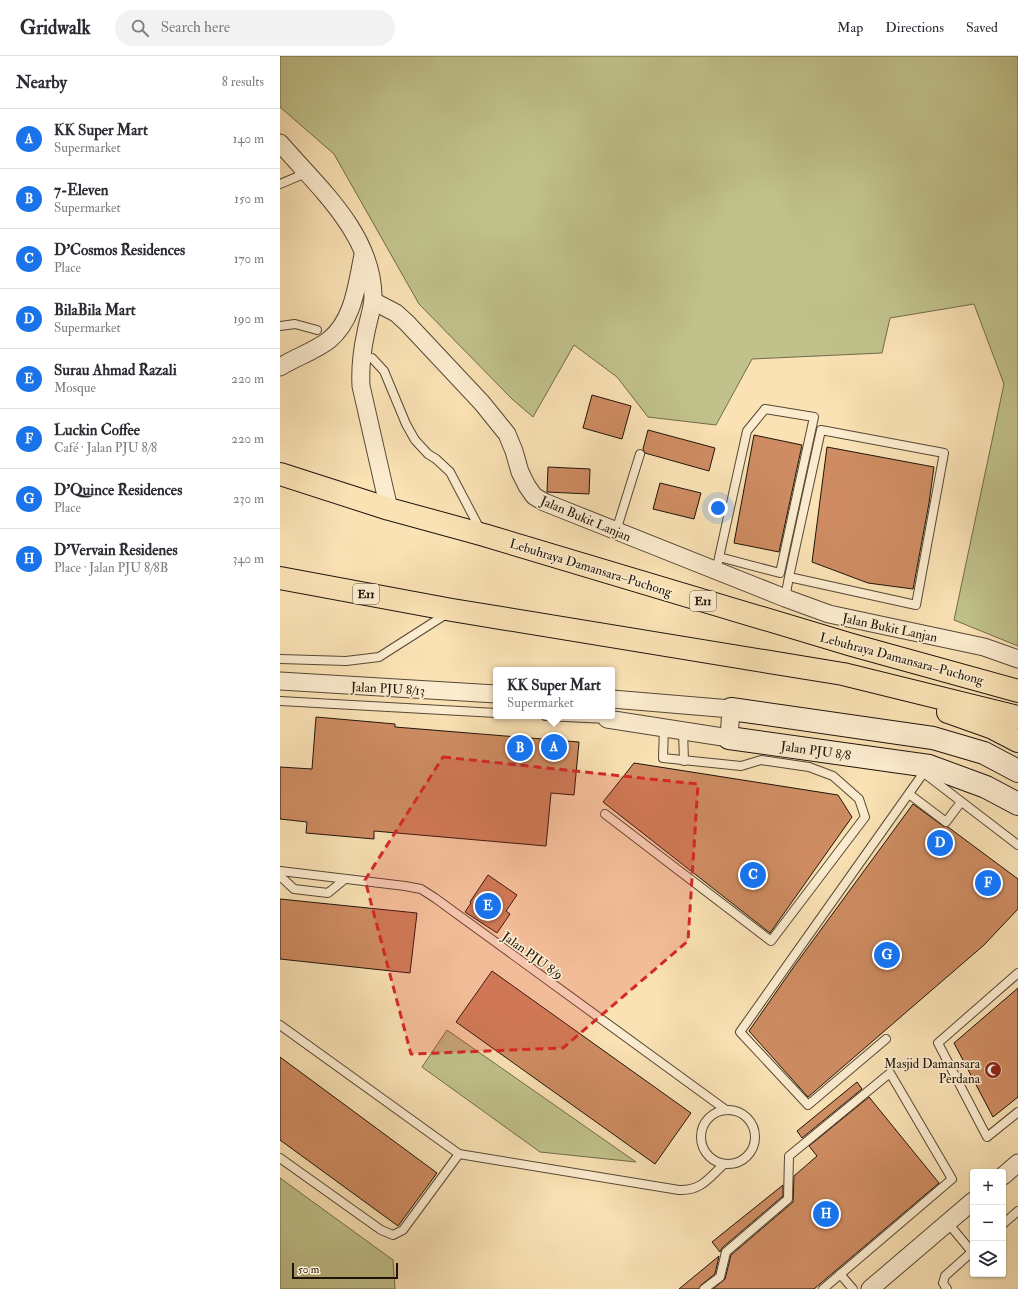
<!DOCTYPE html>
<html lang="en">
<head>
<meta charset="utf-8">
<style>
  :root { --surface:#fff; --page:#f2f2f3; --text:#2b2b33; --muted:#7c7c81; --line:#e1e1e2; --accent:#1a73e8 }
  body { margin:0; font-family:"IM FELL Double Pica",serif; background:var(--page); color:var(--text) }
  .controls { position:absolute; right:12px; bottom:12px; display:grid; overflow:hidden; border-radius:4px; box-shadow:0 1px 3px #0004 }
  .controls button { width:36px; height:36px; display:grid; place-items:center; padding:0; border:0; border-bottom:1px solid var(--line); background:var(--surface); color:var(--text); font:20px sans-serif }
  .scale { position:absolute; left:12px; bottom:10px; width:106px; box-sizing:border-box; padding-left:4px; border:2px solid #1e140a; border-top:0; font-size:11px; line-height:14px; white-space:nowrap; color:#1e140a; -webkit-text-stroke:3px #fceccf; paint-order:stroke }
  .you { position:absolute; left:438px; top:452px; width:14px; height:14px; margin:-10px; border:3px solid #fff; border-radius:50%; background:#1a73e8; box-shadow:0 0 0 6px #1a73e833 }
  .badge { display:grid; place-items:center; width:26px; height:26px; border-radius:50%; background:var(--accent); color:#fff; font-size:13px; font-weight:700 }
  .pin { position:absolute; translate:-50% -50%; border:2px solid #fff; box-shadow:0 1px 4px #0006 }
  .popup { position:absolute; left:213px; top:611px; width:122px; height:52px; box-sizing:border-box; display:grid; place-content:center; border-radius:4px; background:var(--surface); filter:drop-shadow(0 1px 3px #0005); font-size:13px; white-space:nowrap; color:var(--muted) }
  .popup b { font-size:15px; color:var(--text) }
  .popup::after { content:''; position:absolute; left:50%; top:100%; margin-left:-8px; border:8px solid transparent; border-top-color:var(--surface) }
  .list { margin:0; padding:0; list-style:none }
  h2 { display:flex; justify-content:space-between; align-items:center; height:52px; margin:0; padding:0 16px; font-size:17px }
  h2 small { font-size:13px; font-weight:400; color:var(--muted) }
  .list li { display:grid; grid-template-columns:26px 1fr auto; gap:12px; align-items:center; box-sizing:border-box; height:60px; padding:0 16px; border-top:1px solid var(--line) }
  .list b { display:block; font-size:15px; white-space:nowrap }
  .list p { margin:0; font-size:13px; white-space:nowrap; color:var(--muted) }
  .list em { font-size:13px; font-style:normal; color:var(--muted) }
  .icon { flex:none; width:22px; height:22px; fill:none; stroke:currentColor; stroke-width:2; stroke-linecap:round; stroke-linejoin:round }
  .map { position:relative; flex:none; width:738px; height:1233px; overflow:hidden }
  header { display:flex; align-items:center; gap:24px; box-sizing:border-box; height:56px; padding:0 20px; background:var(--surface); border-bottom:1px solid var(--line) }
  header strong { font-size:19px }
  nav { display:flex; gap:22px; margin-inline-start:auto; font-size:14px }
  .search { width:280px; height:36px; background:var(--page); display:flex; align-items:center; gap:10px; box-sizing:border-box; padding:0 14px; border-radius:22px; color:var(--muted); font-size:15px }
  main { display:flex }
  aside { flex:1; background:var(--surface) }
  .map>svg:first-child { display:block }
  .green { fill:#c1c28b; stroke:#706b4a }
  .building { fill:#cf8c62; stroke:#1e140a }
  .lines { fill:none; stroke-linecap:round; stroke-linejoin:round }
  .lane-casing { stroke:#554835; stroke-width:10 }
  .street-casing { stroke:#554835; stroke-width:19 }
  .secondary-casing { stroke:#1e140a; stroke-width:24 }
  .highway-casing { stroke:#1e140a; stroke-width:24 }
  .lane { stroke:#fceccf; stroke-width:8 }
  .street { stroke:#fceccf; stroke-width:17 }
  .secondary { stroke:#fceccf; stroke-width:22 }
  .highway { stroke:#fae2b5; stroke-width:22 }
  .marked { fill:#d62828; fill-opacity:0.2; stroke:#d62828; stroke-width:3; stroke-dasharray:8 5; stroke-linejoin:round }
  .labels { text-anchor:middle; stroke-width:3.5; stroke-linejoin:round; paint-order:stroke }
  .shield { fill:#fceccf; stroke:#615545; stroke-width:1 }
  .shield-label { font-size:12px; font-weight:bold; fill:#1e140a }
  .street-label { font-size:13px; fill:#1e140a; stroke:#fceccf }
  .poi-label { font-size:13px; fill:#1e140a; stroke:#fceccf; text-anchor:end }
</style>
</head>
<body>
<header>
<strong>Gridwalk</strong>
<div class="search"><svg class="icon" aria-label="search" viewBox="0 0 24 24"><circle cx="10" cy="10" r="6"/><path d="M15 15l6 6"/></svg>Search here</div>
<nav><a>Map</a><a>Directions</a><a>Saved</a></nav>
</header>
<main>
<aside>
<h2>Nearby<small>8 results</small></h2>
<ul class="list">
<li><span class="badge">A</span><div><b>KK Super Mart</b><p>Supermarket</p></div><em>140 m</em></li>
<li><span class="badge">B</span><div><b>7-Eleven</b><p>Supermarket</p></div><em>150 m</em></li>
<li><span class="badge">C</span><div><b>D'Cosmos Residences</b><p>Place</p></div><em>170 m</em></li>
<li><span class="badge">D</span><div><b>BilaBila Mart</b><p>Supermarket</p></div><em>190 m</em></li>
<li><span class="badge">E</span><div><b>Surau Ahmad Razali</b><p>Mosque</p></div><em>220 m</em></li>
<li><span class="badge">F</span><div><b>Luckin Coffee</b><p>Café · Jalan PJU 8/8</p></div><em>220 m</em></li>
<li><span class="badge">G</span><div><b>D'Quince Residences</b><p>Place</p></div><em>230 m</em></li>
<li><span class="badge">H</span><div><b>D'Vervain Residenes</b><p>Place · Jalan PJU 8/8B</p></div><em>340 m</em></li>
</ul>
</aside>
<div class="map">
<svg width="738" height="1233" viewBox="0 0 738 1233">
  <rect width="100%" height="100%" fill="#fae2b5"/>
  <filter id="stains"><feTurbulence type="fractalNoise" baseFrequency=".005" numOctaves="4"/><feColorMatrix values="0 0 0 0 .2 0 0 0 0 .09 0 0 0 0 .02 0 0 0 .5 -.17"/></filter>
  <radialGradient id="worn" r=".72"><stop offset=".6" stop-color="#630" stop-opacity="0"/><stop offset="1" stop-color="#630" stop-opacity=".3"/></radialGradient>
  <g class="green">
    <path d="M 0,0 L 738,0 L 738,590 L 674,564 L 724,328 L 694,248 L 610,262 L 602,297 L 472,303 L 436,369 L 368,361 L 337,321 L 294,289 L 253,361 L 232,343 L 139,248 L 54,98 L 0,51 Z"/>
    <path d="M 167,974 L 356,1106 L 260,1096 L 142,1011 Z"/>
    <path d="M 0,1122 L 113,1204 L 115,1233 L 0,1233 Z"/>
  </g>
  <g class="building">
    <path d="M 312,339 L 351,350 L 342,383 L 303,372 Z"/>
    <path d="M 368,374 L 435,392 L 429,415 L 365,397 L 363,393 Z"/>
    <path d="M 474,379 L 522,389 L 499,496 L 454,487 Z"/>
    <path d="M 547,391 L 654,411 L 649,447 L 633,533 L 588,527 L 532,506 Z"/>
    <path d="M 268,411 L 310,413 L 309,438 L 267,436 Z"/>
    <path d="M 380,427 L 421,437 L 414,463 L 373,453 Z"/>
    <path d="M 36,661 L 115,668 L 115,671 L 299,686 L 294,739 L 271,737 L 266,790 L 94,775 L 94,783 L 26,777 L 27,766 L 0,763 L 0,711 L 32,713 Z"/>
    <path d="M 354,707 L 558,739 L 572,761 L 490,877 L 323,746 Z"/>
    <path d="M 633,748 L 663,770 L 668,771 L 738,823 L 738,853 L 704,889 L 528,1041 L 469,975 L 515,909 Z"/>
    <path d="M 208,819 L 237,839 L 226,855 L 230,858 L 217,877 L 185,856 L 191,847 L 190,846 Z"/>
    <path d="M 0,843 L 137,857 L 130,917 L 0,903 Z"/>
    <path d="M 212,915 L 411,1057 L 375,1108 L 176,966 Z"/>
    <path d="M 738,932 L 738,1041 L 713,1061 L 674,987 Z"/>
    <path d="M 0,1001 L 157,1117 L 118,1170 L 0,1084 Z"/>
    <path d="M 577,1026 L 582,1033 L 522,1082 L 517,1075 Z"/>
    <path d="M 589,1041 L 659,1127 L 534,1233 L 433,1233 L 445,1223 L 451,1199 L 513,1146 L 514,1120 L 537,1100 L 529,1090 Z"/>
    <path d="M 503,1129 L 503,1140 L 442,1192 L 440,1196 L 432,1186 Z"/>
    <path d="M 439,1200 L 435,1218 L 421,1229 L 419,1233 L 399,1233 Z"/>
  </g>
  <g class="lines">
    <g class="lane-casing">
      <g id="lane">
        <path d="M 0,128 L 26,117"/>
        <path d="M 0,270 L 15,268 L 37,274"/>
        <path d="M 92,302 L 104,315 L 126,368 L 135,384 L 148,398 L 156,403 L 170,416 L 201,475"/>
        <path d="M 336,475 L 360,398"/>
        <path d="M 436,515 L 467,375 L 485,353 L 534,361 L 500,517 L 439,501"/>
        <path d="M 505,542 L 509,521 L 541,374 L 664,397 L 636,549 L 509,521"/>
        <path d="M 0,603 L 66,605 L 99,601 L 168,557"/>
        <path d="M 0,645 L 216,657"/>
        <path d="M 265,660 L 327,663"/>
        <path d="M 403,675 L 404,705"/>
        <path d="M 644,717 L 738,789"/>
        <path d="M 629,738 L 666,766 L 681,746"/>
        <path d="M 325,758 L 491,885 L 585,761 L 579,743 L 553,720 L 529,711 L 481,704 L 461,710 L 383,702 L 384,672"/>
        <path d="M 0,815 L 125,830 L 141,833 L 155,842 L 446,1054"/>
        <path d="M 0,820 L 14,833 L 48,837 L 65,823"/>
        <path d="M 738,917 L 658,987 L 707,1081 L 738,1056"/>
        <path d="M 0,969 L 179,1098 L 399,1134 C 421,1135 429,1122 444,1108"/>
        <path d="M 606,983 L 528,1049 L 460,976 L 647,712"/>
        <circle cx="448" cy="1081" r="27"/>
        <path d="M 0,1102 L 101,1174 L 113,1179 L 123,1174 L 179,1098"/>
        <path d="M 668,1167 L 692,1196"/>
        <path d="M 723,1168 L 738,1155"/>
        <path d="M 560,1218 L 573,1233"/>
        <path d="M 424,1233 L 440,1221 L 446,1196 L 508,1143 L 509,1100 L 610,1017 L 672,1123 L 543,1233"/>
        <path d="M 667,1233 L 663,1227 L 665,1220 L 693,1195"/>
      </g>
    </g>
    <g class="street-casing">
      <g id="street">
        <path d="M 0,87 C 38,131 94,179 93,243 C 92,254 88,265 86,276 C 82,294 80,311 81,330 L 109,453"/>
        <path d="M 93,245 L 116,257 L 127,267 L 202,347 L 227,378 L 234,395 L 240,416 L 247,430 L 254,440 L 264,446 L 505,542 L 549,558 L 704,591 L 738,603"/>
        <path d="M 0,311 C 16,301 35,295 49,284 C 74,264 77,227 83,199"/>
        <path d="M 0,625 L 216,638"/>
        <path d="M 327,663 L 449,682 L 451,653 L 332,643"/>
        <path d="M 723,1120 L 738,1107"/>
        <path d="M 590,1233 L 693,1145"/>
      </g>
    </g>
    <g class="secondary-casing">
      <g id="secondary">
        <path d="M 451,653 L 653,682 L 704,697 L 738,715"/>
        <path d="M 449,682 L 649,710 L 706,731 L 738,748"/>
      </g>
    </g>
    <g class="highway-casing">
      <g id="highway">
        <path d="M 0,418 L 109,453 L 204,479 L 572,589 L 738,635"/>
        <path d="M 0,522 L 172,554 L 563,618 L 738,661"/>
        <path d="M 668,656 L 713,672 L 738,685"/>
      </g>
    </g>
    <use href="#lane" class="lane"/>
    <use href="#street" class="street"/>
    <use href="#secondary" class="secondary"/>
    <use href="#highway" class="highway"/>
  </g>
  <path class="marked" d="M 163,701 L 418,728 L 408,885 L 283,992 L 131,998 L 85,824 Z"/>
  <defs>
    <g id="mosque-disc" transform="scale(0.9)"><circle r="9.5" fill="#8f2418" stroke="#fceccf"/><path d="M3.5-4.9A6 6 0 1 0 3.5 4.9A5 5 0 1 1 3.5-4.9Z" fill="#fff"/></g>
  </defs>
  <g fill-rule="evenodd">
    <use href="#mosque-disc" x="713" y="1014"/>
  </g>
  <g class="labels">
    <g class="shield">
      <rect x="73" y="528" width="26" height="20" rx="3"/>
      <rect x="410" y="535" width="26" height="20" rx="3"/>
    </g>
    <g class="shield-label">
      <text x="86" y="542">E11</text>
      <text x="423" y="549">E11</text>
    </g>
    <g class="street-label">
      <text transform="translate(306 462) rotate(23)" y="5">Jalan Bukit Lanjan</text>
      <text transform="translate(311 511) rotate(17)" y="5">Lebuhraya Damansara–Puchong</text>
      <text transform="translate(610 571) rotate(12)" y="5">Jalan Bukit Lanjan</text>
      <text transform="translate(622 602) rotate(15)" y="5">Lebuhraya Damansara–Puchong</text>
      <text transform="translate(108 632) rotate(3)" y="5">Jalan PJU 8/13</text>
      <text transform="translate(536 694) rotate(8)" y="5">Jalan PJU 8/8</text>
      <text transform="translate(253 899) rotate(36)" y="5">Jalan PJU 8/9</text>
    </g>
    <g class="poi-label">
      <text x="700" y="1012">Masjid Damansara<tspan x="700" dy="15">Perdana</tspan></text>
    </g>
  </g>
  <rect width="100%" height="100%" filter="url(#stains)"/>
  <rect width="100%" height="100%" fill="url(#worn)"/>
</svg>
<div class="controls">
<button>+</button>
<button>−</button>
<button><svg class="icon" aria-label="layers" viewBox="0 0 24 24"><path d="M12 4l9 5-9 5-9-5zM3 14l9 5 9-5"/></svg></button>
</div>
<div class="scale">50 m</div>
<div class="you"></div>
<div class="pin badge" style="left:274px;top:691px">A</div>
<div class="popup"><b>KK Super Mart</b>Supermarket</div>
<div class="pin badge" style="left:240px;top:692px">B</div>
<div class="pin badge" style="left:473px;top:819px">C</div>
<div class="pin badge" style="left:660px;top:787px">D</div>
<div class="pin badge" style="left:208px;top:850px">E</div>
<div class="pin badge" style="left:708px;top:827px">F</div>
<div class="pin badge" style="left:607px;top:899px">G</div>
<div class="pin badge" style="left:546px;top:1158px">H</div>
</div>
</main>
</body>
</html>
